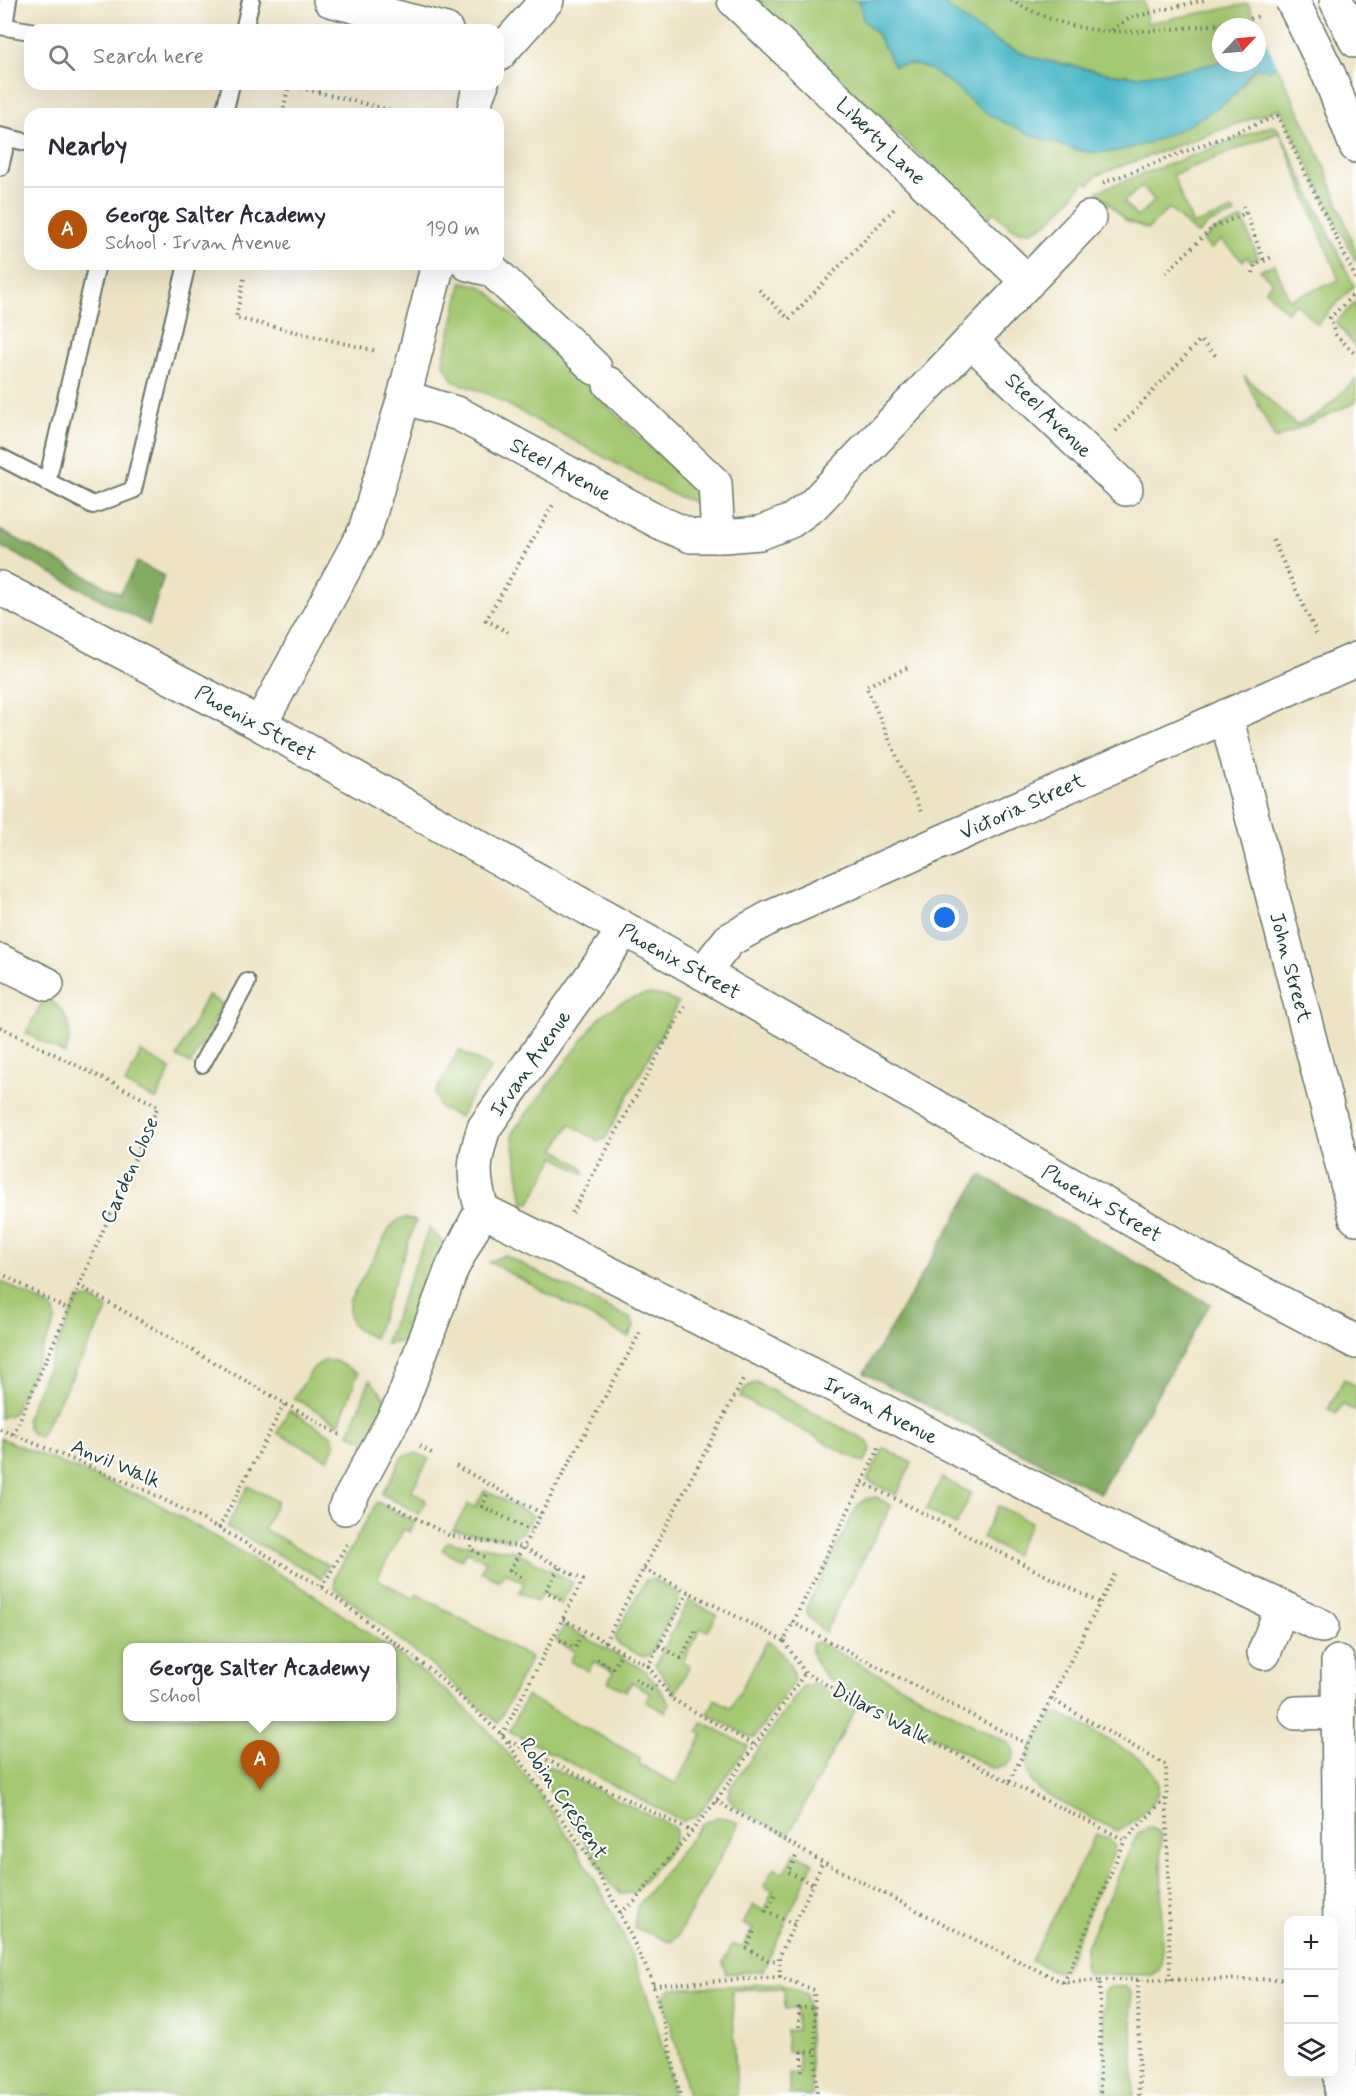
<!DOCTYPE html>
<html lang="en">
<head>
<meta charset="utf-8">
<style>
  :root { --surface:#fff; --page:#f7f7f7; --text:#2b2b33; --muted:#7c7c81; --line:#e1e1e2; --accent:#b45309 }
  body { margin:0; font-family:Mynerve,sans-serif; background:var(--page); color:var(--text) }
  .controls { position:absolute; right:18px; bottom:18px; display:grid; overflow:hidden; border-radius:12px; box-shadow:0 6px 24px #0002 }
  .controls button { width:54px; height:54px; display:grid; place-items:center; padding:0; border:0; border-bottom:2px solid var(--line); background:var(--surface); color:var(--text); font:30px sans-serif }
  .compass { position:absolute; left:1212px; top:18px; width:54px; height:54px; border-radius:50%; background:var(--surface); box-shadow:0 6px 24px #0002; rotate:64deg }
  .you { position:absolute; left:945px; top:918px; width:21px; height:21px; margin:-15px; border:4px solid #fff; border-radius:50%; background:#1a73e8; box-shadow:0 0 0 9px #1a73e833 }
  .badge { display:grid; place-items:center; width:39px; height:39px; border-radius:50%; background:var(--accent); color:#fff; font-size:20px; font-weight:700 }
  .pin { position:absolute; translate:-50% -50px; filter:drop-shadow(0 2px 3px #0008) }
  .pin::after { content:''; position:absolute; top:32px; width:21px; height:18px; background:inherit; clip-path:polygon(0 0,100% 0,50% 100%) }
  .popup { position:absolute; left:123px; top:1643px; width:273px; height:78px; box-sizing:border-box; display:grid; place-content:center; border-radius:12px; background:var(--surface); filter:drop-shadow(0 2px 4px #0005); font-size:20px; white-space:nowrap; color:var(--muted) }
  .popup b { font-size:22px; color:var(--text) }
  .popup::after { content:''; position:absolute; left:50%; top:100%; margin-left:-12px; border:12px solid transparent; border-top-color:var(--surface) }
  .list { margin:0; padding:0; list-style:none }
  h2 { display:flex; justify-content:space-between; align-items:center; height:78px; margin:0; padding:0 24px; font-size:26px }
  h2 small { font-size:20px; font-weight:400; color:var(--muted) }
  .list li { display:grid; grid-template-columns:39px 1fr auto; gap:18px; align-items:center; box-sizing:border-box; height:84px; padding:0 24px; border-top:2px solid var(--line) }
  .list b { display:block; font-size:22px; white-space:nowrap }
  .list p { margin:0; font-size:20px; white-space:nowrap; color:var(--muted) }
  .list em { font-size:20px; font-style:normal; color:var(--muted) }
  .icon { flex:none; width:33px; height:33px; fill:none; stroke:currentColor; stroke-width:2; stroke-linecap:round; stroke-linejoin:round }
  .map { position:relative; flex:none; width:1356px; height:2096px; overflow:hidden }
  .search { position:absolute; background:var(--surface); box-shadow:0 6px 24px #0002; left:24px; top:24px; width:480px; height:66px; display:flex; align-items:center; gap:15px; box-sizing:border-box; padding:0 21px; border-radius:18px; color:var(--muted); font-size:22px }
  .panel { position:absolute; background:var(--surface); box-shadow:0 6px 24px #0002; left:24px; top:108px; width:480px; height:162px; border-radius:18px }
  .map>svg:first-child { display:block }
  .green { fill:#a4c872; stroke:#628253; stroke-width:1.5; fill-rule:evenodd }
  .forest { fill:#83ac64; stroke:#51744c; stroke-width:1.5 }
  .water { fill:#4cb8c8; stroke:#367a7e; stroke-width:1.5 }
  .pier { fill:#eee4c5 }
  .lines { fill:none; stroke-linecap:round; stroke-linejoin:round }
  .lane-casing { stroke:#677767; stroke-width:20 }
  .street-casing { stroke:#677767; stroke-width:36 }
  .secondary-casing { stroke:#677767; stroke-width:36 }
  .path { stroke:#677767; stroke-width:4; stroke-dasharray:1.5 4.5; stroke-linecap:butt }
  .lane { stroke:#fff; stroke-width:16 }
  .street { stroke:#fff; stroke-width:33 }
  .secondary { stroke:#fff; stroke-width:33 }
  .secondary-bridge-casing { stroke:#677767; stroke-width:36; stroke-linecap:butt }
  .secondary-bridge { stroke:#fff; stroke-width:33 }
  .labels { text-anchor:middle; stroke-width:4.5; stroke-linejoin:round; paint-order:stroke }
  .street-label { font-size:21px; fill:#1f3d34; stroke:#fff }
</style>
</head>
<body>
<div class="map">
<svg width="1356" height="2096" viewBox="0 0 1356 2096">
  <rect width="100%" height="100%" fill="#fff"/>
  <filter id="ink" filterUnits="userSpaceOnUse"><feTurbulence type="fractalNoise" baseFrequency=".0167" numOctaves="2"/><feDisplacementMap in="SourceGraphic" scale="12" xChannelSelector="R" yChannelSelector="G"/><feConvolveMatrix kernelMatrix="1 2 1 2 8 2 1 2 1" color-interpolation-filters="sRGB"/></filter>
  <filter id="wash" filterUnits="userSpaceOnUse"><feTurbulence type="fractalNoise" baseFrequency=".008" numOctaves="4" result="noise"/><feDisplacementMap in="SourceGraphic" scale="24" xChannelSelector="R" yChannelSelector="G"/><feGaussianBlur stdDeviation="1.35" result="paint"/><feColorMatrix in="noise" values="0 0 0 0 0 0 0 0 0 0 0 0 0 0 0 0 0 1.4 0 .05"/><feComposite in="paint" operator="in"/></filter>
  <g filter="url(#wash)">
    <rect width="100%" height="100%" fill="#eee4c5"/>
    <g class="green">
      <path d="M 757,0 L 859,0 L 863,20 L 877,34 L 894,66 C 899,65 906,64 912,64 C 937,67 959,91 977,106 C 995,120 1017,129 1039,137 C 1052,142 1068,148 1082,151 C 1129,159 1189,128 1227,101 C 1240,92 1244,76 1257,68 L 1270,70 L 1277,65 L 1323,163 L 1356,252 L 1356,262 L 1280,108 L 1097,175 L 1089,184 L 1085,181 C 1070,198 1042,240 1016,230 C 1008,227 1001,218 994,212 L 987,219 Z"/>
      <path d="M 939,0 L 1073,0 L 1108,2 L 1144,0 L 1147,23 L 1248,4 L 1262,33 L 1257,35 L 1257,27 L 1221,27 L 1221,62 L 1190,69 L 1138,76 L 1112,74 L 1064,64 L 1034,58 L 1005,46 L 975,28 Z"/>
      <path d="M 1274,125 L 1280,132 L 1354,286 L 1317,324 L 1295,303 L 1287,312 L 1265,290 L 1272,282 L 1260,270 L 1275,264 L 1289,300 L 1339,280 L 1280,132 L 1173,175 L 1193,225 L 1233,210 L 1235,214 L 1208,224 L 1197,235 L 1169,208 L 1148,229 L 1125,220 L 1097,191 ZM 1142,186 L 1155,201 L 1137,217 L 1124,202 Z"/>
      <path d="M 1243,219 L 1258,258 L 1251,261 L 1247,257 L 1243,261 L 1221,240 L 1211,249 L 1203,241 L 1213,231 Z"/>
      <path d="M 462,282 L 480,286 L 490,293 L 697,492 L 696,503 L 674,495 L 488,394 L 453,381 L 443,362 Z"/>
      <path d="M 1356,302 L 1356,348 L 1336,322 Z"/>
      <path d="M 1244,376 L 1296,425 L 1321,413 L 1356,379 L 1356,402 L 1275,439 Z"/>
      <path d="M 650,994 L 666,997 L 678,1003 L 605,1139 L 598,1141 L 570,1124 L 555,1149 L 582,1167 L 585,1174 L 555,1157 L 530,1203 L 523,1203 L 512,1133 L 601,1016 C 616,1004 630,997 650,994 Z"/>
      <path d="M 207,995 L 223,1004 L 191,1064 L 177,1057 Z"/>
      <path d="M 45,997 C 69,1012 75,1028 65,1054 L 26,1033 Z"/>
      <path d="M 459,1050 L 491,1068 L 469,1100 L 460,1117 L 440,1108 L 435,1093 Z"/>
      <path d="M 141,1052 L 171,1069 L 156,1100 L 125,1084 Z"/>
      <path d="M 405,1218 L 416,1221 L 374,1338 C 352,1329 348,1326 349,1302 L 390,1228 L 397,1221 Z"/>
      <path d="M 429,1228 L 445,1244 L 410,1340 L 385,1344 Z"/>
      <path d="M 504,1255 L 631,1319 L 634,1327 L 628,1337 L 489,1262 Z"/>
      <path d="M 0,1281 L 53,1308 L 56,1320 L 13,1414 L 0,1418 Z"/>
      <path d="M 90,1298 L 108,1309 L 40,1437 C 29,1434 28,1428 26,1418 L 78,1299 Z"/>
      <path d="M 324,1361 L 335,1361 L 358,1373 L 339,1424 L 294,1398 L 314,1367 Z"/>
      <path d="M 1344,1379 L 1356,1386 L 1356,1412 L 1342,1404 L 1336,1414 L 1328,1409 Z"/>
      <path d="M 370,1380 L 387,1400 L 368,1442 L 349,1434 Z"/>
      <path d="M 756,1382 L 868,1442 L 871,1449 L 864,1463 L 740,1397 L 745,1388 Z"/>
      <path d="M 289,1410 L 331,1435 L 335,1444 L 328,1460 L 277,1433 Z"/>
      <path d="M 0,1438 L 153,1501 L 305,1589 L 388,1647 L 128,1648 L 128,1716 L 392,1716 L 392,1650 C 428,1675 463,1702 492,1735 C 506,1749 517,1766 529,1781 C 600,1874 653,1980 673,2096 L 0,2096 Z"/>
      <path d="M 884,1448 L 912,1463 L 896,1495 L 867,1480 Z"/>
      <path d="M 416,1453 L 429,1459 L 411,1491 L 426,1500 L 419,1514 L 382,1494 L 403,1456 Z"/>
      <path d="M 942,1478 L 971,1493 L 956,1525 L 926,1510 Z"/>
      <path d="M 248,1486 L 277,1501 L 264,1529 L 328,1565 L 321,1578 L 227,1527 Z"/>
      <path d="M 485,1490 L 533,1516 L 524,1530 L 510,1540 L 453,1530 L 468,1504 L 475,1507 Z"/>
      <path d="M 876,1497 L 891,1506 L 825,1632 L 808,1616 L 806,1608 L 858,1505 L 866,1499 Z"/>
      <path d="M 377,1502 L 415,1522 L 409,1532 L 404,1529 L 377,1579 L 414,1599 L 417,1594 L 531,1658 L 498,1723 L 436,1669 L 335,1588 L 334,1578 Z"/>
      <path d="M 998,1506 L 1031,1522 L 1014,1555 L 982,1538 Z"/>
      <path d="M 447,1542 L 516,1551 L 573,1583 L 561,1604 L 542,1593 L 537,1602 L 519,1592 L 524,1583 L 505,1572 L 499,1581 L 481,1571 L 486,1561 L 467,1551 L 461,1560 L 442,1550 Z"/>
      <path d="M 653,1579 L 678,1593 L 679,1600 L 650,1655 L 643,1657 L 618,1644 L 615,1636 L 646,1580 Z"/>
      <path d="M 689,1600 L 717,1615 L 708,1631 L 701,1628 L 683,1662 L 690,1665 L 675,1694 L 655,1665 Z"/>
      <path d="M 564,1626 L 645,1670 L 670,1703 L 665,1712 L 646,1702 L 651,1693 L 632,1682 L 626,1691 L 608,1682 L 613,1672 L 594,1661 L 588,1671 L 570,1661 L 575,1652 L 556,1641 Z"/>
      <path d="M 767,1641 C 781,1649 793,1665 794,1681 L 753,1739 L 708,1714 L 715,1699 L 731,1708 Z"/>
      <path d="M 818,1642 L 1009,1743 C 1022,1758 1007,1769 991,1768 L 827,1678 C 819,1668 810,1657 812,1644 Z"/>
      <path d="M 814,1684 L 856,1708 L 788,1836 L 735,1806 L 728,1797 L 730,1788 L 803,1686 Z"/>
      <path d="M 527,1696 L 641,1758 L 639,1764 L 676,1784 L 703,1734 L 698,1731 L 703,1722 L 748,1746 L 697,1816 L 682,1821 L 509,1731 Z"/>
      <path d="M 1060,1714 C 1076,1720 1090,1729 1105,1738 C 1129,1752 1181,1776 1147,1809 C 1138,1818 1129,1826 1117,1831 L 1043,1793 C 1011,1769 1033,1748 1048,1721 L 1052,1715 Z"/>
      <path d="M 535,1760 L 672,1826 L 676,1831 L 674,1843 L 670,1850 L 634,1893 L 622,1894 L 610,1884 L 586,1843 L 533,1767 Z"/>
      <path d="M 717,1817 L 727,1818 L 739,1823 L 677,1937 L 670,1942 L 634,1927 L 637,1907 L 701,1825 Z"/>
      <path d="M 1150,1827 L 1160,1833 L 1161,1839 L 1162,1963 L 1159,1970 L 1151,1975 L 1088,1974 L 1084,1968 L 1085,1949 L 1133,1843 L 1138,1833 Z"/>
      <path d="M 1096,1834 L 1109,1839 L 1115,1847 L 1113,1854 L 1068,1962 L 1063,1971 L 1054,1971 L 1031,1961 Z"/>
      <path d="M 795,1853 L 813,1863 L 763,1971 L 726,1974 L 723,1962 L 733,1944 L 742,1948 L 753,1929 L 743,1924 L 753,1905 L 763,1910 L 773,1891 L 764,1886 L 774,1868 L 783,1873 Z"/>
      <path d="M 780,1983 L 807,1994 L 812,2096 L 789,2094 L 789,2074 L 799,2073 L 798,2052 L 787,2052 L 786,2031 L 797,2030 L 796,2009 L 785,2009 L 784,1988 L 732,1990 L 737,2096 L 688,2096 L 680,2060 L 663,1996 L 671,1989 Z"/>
      <path d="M 1111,1987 L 1126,1987 L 1131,1993 L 1134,2096 L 1104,2096 L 1104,1991 Z"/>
    </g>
    <g class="forest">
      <path d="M 0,530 L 120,594 L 137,562 L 164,576 L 149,625 L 0,546 Z"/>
      <path d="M 981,1175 L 1210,1304 L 1100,1493 L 864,1373 Z"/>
    </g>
    <path class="water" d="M 859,0 L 939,0 L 975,28 L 1005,46 L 1034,58 L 1112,74 L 1137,76 L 1190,69 L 1221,62 L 1257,63 L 1257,36 L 1337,0 L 1356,0 L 1356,29 L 1270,70 L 1257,68 C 1244,76 1240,92 1227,101 C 1189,128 1129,159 1082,151 C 1067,148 1052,142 1038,137 C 1017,129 995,120 977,106 C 959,91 936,67 912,64 C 906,64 899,65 894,66 L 877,34 L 863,20 Z"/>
    <path class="pier" d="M 1330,0 L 1356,0 L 1356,32 L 1279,69 L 1261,31 Z"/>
  </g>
  <g filter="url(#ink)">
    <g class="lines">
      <g class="lane-casing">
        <g id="lane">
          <path d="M 0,26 L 30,31"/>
          <path d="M 4,26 L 8,0"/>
          <path d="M 244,30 L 251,0"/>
          <path d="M 224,114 L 231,84"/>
          <path d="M 0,136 L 30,143"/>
          <path d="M 0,167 L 7,138"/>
          <path d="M 0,457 L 93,505 L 133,490 L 187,264"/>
          <path d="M 47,482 L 97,264"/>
          <path d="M 202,1064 L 247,982"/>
        </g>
      </g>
      <g class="street-casing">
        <g id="street">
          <path d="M 330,0 L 446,30"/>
          <path d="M 734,0 L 1028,282"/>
          <path d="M 498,55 L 547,0"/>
          <path d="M 473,114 L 477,96 L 482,84"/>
          <path d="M 468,264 L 492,270 L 595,368"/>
          <path d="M 971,341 L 1126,489"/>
          <path d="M 610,384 L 715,484 L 718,536"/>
          <path d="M 404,397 L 459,414 L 663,524 L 691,536 L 724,536 L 760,533 L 791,521 L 813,505 L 1089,218"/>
          <path d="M 1226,716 L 1356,1218"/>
          <path d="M 260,724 L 365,531 L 404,397 L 438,264"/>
          <path d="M 0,961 L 47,984"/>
          <path d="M 703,973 L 729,940 L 769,918 L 1356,659"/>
          <path d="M 482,1210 L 835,1386 L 1108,1526 L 1322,1626"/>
          <path d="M 345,1508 L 401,1405 L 452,1268 L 482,1210 C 472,1176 473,1161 484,1128 L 624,930"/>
          <path d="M 1264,1653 L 1282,1607"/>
          <path d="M 1338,1662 L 1341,2096"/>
          <path d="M 1296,1713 L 1339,1712"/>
        </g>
      </g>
      <g class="secondary-casing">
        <g id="secondary">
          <path d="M 1336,0 L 1356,41"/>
          <path d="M 1329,75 L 1356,146"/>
          <path d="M 0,588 L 260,724 L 703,973 L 1228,1275 L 1356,1342"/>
        </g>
      </g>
      <g class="path">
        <path d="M 1011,0 C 1032,12 1055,22 1079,27 C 1125,38 1197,26 1245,21 L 1261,15"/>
        <path d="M 1112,30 L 1129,18 L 1204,0"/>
        <path d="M 282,114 L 289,85 L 406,114"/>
        <path d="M 1103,183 L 1278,116 L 1356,279"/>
        <path d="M 1246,213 L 1264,261"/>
        <path d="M 1166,273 L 1212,228 L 1246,213 L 1243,206"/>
        <path d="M 1253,273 L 1255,265 L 1272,257"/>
        <path d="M 244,279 L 236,318 L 377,351"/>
        <path d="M 759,290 L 789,319 L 896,207"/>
        <path d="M 1356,292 L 1330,318 L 1335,334 L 1356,355"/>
        <path d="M 1116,431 L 1200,340 L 1218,358"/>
        <path d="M 1273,540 L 1317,635"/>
        <path d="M 508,632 L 486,620 L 553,505"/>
        <path d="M 907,668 L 866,686 L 921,812"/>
        <path d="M 0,1027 L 158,1106 L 13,1435"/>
        <path d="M 572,1213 L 685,1006"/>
        <path d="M 0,1273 L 67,1309"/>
        <path d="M 78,1285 L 342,1436"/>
        <path d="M 0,1429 L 141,1488 L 219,1528 L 322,1587 L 433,1672 L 502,1735 L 587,1854 L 620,1913 L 651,1978 L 666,2031 L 680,2096"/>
        <path d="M 420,1446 L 435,1455"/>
        <path d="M 879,1448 L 784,1641 L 805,1673 L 1009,1782 L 1051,1699 L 1166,1765 L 1170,1980"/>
        <path d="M 456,1466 L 541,1513"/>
        <path d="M 862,1482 L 1100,1603"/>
        <path d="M 487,1495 L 482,1506 L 531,1531"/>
        <path d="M 389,1504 L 450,1536 L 523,1547 L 510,1570 L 525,1579"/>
        <path d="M 219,1528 L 285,1403"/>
        <path d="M 471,1539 L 471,1549 L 486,1558"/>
        <path d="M 559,1568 L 546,1591 L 560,1600"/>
        <path d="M 644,1569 L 784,1641"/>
        <path d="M 322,1587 L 347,1544"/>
        <path d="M 563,1619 L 648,1666 L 688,1592"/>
        <path d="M 792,1622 L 1027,1744"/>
        <path d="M 560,1640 L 575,1648 L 584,1631"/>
        <path d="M 605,1642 L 743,1380"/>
        <path d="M 659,1646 L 681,1658 L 697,1628"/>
        <path d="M 597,1659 L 613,1668 L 622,1652"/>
        <path d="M 648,1666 L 672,1699 L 754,1745"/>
        <path d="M 635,1679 L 651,1689 L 660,1683"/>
        <path d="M 1051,1699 L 1116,1571"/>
        <path d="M 502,1735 L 583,1580 L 523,1547 L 642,1329"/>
        <path d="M 509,1741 L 691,1831"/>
        <path d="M 1009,1782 L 1125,1840 L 1166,1798"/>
        <path d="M 716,1801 L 823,1862 L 965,1935 L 1064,1983 L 1100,1980 L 1100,2096"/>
        <path d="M 796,1857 L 788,1872 L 812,1884"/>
        <path d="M 775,1895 L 766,1911 L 794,1924"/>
        <path d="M 620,1913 L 635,1901 L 716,1801 L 805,1673"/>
        <path d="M 754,1932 L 746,1948 L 768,1960 L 779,1961"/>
        <path d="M 780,1977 L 779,1957 L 823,1862"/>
        <path d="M 1100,1980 L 1288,1979"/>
        <path d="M 1138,1980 L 1139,2096"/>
        <path d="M 1064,1983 L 1125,1840"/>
        <path d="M 653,1985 L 780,1977 L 814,1990 L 817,2096"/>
        <path d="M 799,2027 L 799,2008 L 814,2007"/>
        <path d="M 802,2071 L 802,2052 L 816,2051"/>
        <path d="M 804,2095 L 804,2096"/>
      </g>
      <use href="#lane" class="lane"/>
      <use href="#street" class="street"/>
      <use href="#secondary" class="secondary"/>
      <g class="secondary-bridge-casing">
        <path id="secondary-bridge" d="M 1292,0 L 1329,75"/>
      </g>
      <use href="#secondary-bridge" class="secondary-bridge"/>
    </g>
  </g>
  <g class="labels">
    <g class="street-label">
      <text transform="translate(881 141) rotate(44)" y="7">Liberty Lane</text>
      <text transform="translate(1049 415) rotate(44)" y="7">Steel Avenue</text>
      <text transform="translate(561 469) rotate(28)" y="7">Steel Avenue</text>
      <text transform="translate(256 723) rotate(29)" y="7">Phoenix Street</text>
      <text transform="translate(1022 806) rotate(-24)" y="7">Victoria Street</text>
      <text transform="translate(680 961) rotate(29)" y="7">Phoenix Street</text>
      <text transform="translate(1291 967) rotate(75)" y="7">John Street</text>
      <text transform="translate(530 1063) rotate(-55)" y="7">Irvan Avenue</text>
      <text transform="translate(129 1170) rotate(-66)" y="7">Carden Close</text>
      <text transform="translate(1102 1203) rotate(30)" y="7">Phoenix Street</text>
      <text transform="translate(881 1410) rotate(27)" y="7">Irvan Avenue</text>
      <text transform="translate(116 1463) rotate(23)" y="7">Anvil Walk</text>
      <text transform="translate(881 1713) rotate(28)" y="7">Dillars Walk</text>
      <text transform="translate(564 1798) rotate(56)" y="7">Robin Crescent</text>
    </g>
  </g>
</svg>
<div class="controls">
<button>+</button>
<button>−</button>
<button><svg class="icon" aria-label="layers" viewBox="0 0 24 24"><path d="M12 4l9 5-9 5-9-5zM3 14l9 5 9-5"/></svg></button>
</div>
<svg class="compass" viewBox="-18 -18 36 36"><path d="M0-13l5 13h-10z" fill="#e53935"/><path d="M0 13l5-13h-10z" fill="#7c7c81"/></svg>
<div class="you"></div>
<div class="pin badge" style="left:260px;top:1790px">A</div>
<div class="popup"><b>George Salter Academy</b>School</div>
<div class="search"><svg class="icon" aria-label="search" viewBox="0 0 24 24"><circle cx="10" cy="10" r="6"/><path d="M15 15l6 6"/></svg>Search here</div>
<section class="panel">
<h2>Nearby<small></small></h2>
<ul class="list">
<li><span class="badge">A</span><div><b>George Salter Academy</b><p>School · Irvan Avenue</p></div><em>190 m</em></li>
</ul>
</section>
</div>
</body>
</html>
